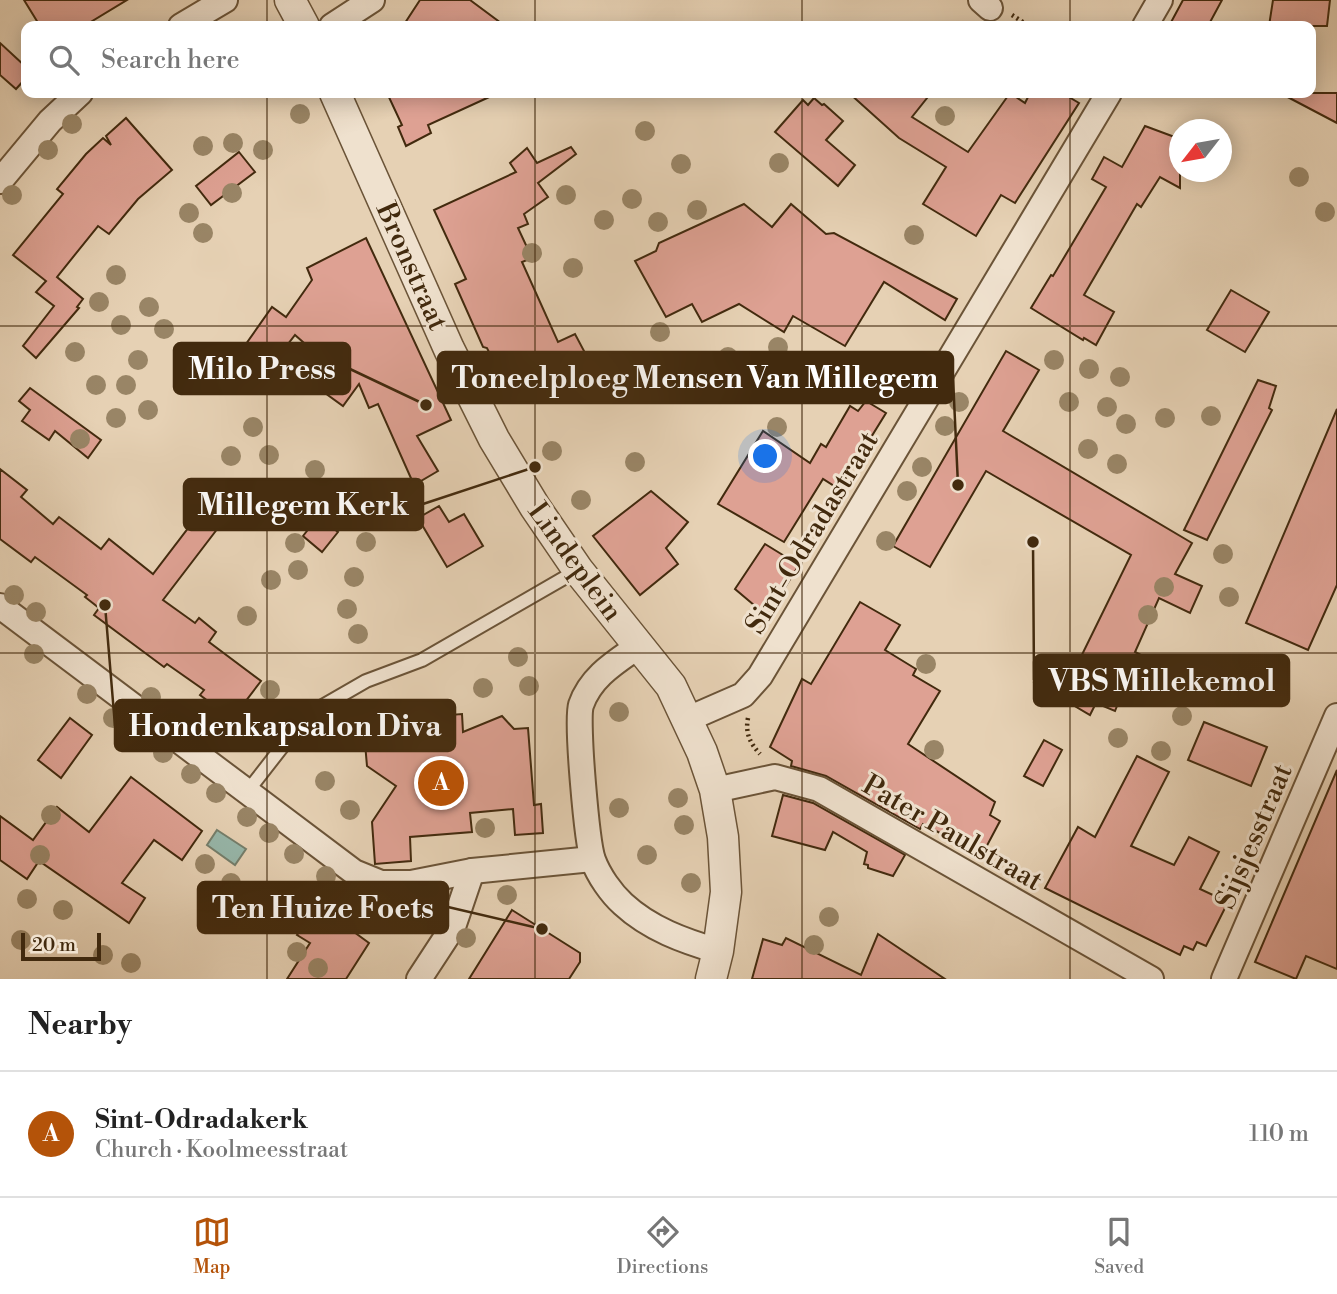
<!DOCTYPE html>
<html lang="en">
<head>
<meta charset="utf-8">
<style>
  :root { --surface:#fff; --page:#f2f2f2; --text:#222; --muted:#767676; --line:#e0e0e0; --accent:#b45309 }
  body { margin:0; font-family:"Libre Bodoni",serif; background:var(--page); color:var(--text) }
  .compass { position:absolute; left:1169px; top:119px; width:63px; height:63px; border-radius:50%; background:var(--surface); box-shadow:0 4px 18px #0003; rotate:239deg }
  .scale { position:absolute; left:21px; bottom:18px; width:80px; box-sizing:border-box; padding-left:7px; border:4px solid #422a0e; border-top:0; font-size:19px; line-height:24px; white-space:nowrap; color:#422a0e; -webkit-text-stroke:5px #efe1ce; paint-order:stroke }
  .you { position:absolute; left:766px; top:457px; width:24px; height:24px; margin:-18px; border:5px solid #fff; border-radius:50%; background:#1a73e8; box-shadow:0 0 0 10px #1a73e833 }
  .badge { display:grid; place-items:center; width:46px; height:46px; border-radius:50%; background:var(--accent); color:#fff; font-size:23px; font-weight:700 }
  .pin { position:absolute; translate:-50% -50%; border:4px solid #fff; box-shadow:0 2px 7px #0006 }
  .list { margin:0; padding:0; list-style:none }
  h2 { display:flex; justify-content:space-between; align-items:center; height:91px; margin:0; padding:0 28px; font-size:30px }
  h2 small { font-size:23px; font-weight:400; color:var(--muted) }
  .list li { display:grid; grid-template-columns:46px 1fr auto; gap:21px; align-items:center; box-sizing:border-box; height:126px; padding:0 28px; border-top:2px solid var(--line) }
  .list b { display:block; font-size:26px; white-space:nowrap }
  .list p { margin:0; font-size:23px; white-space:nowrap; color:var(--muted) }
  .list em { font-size:23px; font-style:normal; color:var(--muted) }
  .icon { flex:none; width:38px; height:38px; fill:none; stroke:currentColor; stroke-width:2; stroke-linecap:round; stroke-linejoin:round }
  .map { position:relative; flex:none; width:1337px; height:979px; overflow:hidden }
  .search { position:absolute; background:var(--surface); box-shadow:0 4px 18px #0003; left:21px; right:21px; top:21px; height:77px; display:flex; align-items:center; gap:18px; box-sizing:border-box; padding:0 24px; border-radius:14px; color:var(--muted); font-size:26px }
  .sheet { height:217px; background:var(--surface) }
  nav { display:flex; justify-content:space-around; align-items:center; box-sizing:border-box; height:98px; border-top:2px solid var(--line); background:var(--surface); font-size:19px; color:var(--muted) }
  nav a { display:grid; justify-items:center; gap:4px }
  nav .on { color:var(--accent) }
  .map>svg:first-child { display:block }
  .water { fill:#97b7aa; stroke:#757f6c; stroke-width:2 }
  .building { fill:#dea193; stroke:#422a0e; stroke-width:2 }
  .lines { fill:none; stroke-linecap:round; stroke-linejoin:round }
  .service-casing { stroke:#6b5438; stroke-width:16 }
  .minor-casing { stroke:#6b5438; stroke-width:28 }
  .tertiary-casing { stroke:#6b5438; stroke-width:33 }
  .path { stroke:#422a0e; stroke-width:4.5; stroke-dasharray:2 3.5; stroke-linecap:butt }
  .service { stroke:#efe1ce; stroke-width:12 }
  .minor { stroke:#efe1ce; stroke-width:24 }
  .tertiary { stroke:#efe1ce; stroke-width:30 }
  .tree { fill:#998566 }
  .grid { fill:none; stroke:#422a0e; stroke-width:2; stroke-opacity:0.55 }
  .labels { text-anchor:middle; stroke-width:6; stroke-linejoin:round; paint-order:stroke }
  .street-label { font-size:28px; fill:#422a0e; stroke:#efe1ce }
  .leader { fill:none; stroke:#422a0e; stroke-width:2.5 }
  .callout-dot { fill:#422a0e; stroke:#efe1ce; stroke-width:2.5 }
  .callout { fill:#422a0e; stroke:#422a0e; stroke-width:2.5 }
  .callout-label { font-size:30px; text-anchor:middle; font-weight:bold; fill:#fff }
</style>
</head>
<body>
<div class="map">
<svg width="1337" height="979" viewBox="0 0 1337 979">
  <rect width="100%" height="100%" fill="#e6d1b4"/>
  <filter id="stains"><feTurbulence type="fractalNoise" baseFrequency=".00286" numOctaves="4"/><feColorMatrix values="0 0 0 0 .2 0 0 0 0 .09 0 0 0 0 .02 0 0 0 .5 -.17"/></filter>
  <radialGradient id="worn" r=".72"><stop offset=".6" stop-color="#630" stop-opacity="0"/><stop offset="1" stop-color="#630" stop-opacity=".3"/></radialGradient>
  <path class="water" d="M 217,830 L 246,849 L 235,865 L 207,845 Z"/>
  <g class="building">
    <path d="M 24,0 L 127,0 L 84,26 L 40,26 Z"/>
    <path d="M 420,0 L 470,0 L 505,26 L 403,26 Z"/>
    <path d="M 1183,0 L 1222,0 L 1208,26 L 1169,26 Z"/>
    <path d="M 1273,0 L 1330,0 L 1327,26 L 1269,26 Z"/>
    <path d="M 0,43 L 26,67 L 26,78 L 16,89 L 0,75 Z"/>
    <path d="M 387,93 L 498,93 L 428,125 L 431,133 L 406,146 L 398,127 L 402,125 Z"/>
    <path d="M 849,93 L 931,93 L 912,117 L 968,152 L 1010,93 L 1025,103 L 1030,93 L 1062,93 L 1079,103 L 1015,203 L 1001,195 L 976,236 L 923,204 L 946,167 L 899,138 Z"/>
    <path d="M 1280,93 L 1337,93 L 1337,123 Z"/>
    <path d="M 814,98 L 822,105 L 824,104 L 843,121 L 826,140 L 855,165 L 838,186 L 775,132 L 803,100 L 808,105 Z"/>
    <path d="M 126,118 L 172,170 L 138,199 L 109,234 L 98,226 L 57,277 L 83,299 L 77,307 L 79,308 L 36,358 L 23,346 L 54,306 L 36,292 L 46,281 L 13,255 L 63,194 L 57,189 L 86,154 L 103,138 L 111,145 L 106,136 Z"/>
    <path d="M 1145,126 L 1180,139 L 1180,188 L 1160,177 L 1141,207 L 1137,204 L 1084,295 L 1114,312 L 1096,345 L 1084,338 L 1083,340 L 1031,308 L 1051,275 L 1053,276 L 1106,187 L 1092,179 L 1104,157 L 1122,167 Z"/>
    <path d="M 571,147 L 576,154 L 538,183 L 548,197 L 524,214 L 528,224 L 518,228 L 532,258 L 522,262 L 558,342 L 575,334 L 592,366 L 551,388 L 543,371 L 507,389 L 487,348 L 483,347 L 455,284 L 466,279 L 434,210 L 516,172 L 510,163 L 527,148 L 537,163 Z"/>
    <path d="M 239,152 L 255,172 L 211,205 L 196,186 Z"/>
    <path d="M 744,204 L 772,227 L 791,204 L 826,234 L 834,233 L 957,299 L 945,320 L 884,282 L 845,346 L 793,316 L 784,332 L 739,304 L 702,322 L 692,304 L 666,317 L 635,261 L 656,251 L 659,243 Z"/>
    <path d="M 366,238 L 451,420 L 417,436 L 438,471 L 414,485 L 378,404 L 369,408 L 359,384 L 343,406 L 325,393 L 339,374 L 295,335 L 254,388 L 229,368 L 272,307 L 286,317 L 312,280 L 307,268 Z"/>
    <path d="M 1231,290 L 1269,312 L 1245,352 L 1207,330 Z"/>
    <path d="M 1006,351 L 1039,370 L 1003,431 L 1192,543 L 1175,574 L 1202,586 L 1190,613 L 1159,598 L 1135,652 L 1151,660 L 1136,691 L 1125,686 L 1115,711 L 1096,703 L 1090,715 L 1034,682 L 1046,660 L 1072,675 L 1131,555 L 986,471 L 930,567 L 893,546 Z"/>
    <path d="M 1258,380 L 1276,386 L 1269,408 L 1272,410 L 1207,540 L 1184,530 Z"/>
    <path d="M 30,388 L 101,440 L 88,458 L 55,431 L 49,440 L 22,421 L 30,410 L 19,401 Z"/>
    <path d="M 866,401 L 886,413 L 839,489 L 823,479 L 784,542 L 718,504 L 763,431 L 810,463 L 821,444 L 826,447 L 850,406 L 858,411 Z"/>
    <path d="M 1337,409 L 1337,585 L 1308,650 L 1246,623 Z"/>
    <path d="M 0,469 L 27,490 L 21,497 L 53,524 L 59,517 L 101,549 L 109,539 L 153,574 L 199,514 L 218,528 L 163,600 L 195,623 L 199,618 L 216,632 L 209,642 L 261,681 L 232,719 L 200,695 L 204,690 L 167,664 L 164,667 L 94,615 L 99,608 L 85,597 L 87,595 L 35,557 L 31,562 L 0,539 Z"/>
    <path d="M 651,491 L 688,522 L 666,548 L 678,564 L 640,595 L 593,536 Z"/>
    <path d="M 439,506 L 449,522 L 464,514 L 483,546 L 447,567 L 418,518 Z"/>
    <path d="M 318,517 L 338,532 L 322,552 L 303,536 Z"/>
    <path d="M 765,544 L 799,565 L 767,616 L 735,589 Z"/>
    <path d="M 860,602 L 900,625 L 885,650 L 916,669 L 913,675 L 940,691 L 908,744 L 995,802 L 990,815 L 1000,821 L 982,855 L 923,824 L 920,829 L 826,776 L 791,766 L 792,761 L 770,747 L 802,679 L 811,684 Z"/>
    <path d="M 398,705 L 399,719 L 462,714 L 463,732 L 502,716 L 514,729 L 528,728 L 534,805 L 541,804 L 543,833 L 515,835 L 513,809 L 470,813 L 472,832 L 410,837 L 411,861 L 375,864 L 372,822 L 396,786 L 367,766 L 362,709 Z"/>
    <path d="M 70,718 L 92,735 L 61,778 L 38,760 Z"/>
    <path d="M 1204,722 L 1267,747 L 1251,786 L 1188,760 Z"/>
    <path d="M 1044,740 L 1062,750 L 1043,786 L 1024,776 Z"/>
    <path d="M 1137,756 L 1169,772 L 1131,846 L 1174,865 L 1189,837 L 1219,852 L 1200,889 L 1228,902 L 1206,946 L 1197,942 L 1193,950 L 1184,946 L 1180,955 L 1045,888 L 1078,827 L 1095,837 Z"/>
    <path d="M 1337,770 L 1337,969 L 1306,956 L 1296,979 L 1255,962 Z"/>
    <path d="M 131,777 L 202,831 L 182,860 L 154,840 L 122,883 L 145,898 L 129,923 L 39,861 L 27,879 L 0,860 L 0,816 L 33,840 L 57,807 L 89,832 Z"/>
    <path d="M 783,795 L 813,803 L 905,855 L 893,876 L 868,868 L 868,865 L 864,864 L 867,852 L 833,832 L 825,850 L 772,836 Z"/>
    <path d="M 317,905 L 369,943 L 346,979 L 287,979 L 310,943 L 297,935 Z"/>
    <path d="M 512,910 L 580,953 L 580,962 L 569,979 L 469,979 Z"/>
    <path d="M 878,934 L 945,979 L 752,979 L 763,939 L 782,945 L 786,938 L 861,975 Z"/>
  </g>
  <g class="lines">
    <g class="service-casing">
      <path id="service" d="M 247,792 L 307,715 L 366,681 L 422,660 L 578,570"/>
    </g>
    <g class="minor-casing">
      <g id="minor">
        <path d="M 981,0 L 990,8"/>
        <path d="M 181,26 L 225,0"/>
        <path d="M 332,26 L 372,0"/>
        <path d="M 1145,26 L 1160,0"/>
        <path d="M 0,181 L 50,121 L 80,93"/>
        <path d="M 0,606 L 354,872 L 381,883 L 411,883 L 472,871 L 592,859"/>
        <path d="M 640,645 C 616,662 591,676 581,705 C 576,721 587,843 593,860 C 599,876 611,893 623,904 C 650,929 684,941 718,951"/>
        <path d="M 688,719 L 743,695 L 760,676 L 1109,93"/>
        <path d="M 715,790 L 775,777 L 819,789 L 1151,979"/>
        <path d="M 419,979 L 453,927 L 472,871"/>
        <path d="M 1224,979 L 1337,716"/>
      </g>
    </g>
    <g class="tertiary-casing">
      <g id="tertiary">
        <path d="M 290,0 L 304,26"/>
        <path d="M 335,93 L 449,349 L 494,439 L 535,507 L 578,570 L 671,686 L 702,752 L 715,790 L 723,837 L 726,892 L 718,951 L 711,979"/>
      </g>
    </g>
    <g class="path">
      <path d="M 1012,15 L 1029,26"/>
      <path d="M 748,718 C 745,733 750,743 760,754"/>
    </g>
    <use href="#service" class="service"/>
    <use href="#minor" class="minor"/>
    <use href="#tertiary" class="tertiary"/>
  </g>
  <g class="tree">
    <circle cx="300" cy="114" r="10"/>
    <circle cx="945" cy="116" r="10"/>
    <circle cx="72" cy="124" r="10"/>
    <circle cx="645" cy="131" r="10"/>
    <circle cx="233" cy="143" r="10"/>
    <circle cx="203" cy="146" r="10"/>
    <circle cx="48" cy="150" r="10"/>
    <circle cx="263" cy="150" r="10"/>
    <circle cx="779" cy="163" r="10"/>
    <circle cx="681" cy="164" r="10"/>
    <circle cx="1299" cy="177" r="10"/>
    <circle cx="232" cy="193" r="10"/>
    <circle cx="12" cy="195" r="10"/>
    <circle cx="566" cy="195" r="10"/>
    <circle cx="632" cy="199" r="10"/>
    <circle cx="697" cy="210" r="10"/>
    <circle cx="1325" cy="212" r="10"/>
    <circle cx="189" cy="213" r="10"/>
    <circle cx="604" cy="220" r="10"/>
    <circle cx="658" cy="222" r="10"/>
    <circle cx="203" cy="233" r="10"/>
    <circle cx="914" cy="235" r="10"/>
    <circle cx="532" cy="253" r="10"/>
    <circle cx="573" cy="268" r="10"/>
    <circle cx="116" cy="275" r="10"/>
    <circle cx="99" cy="302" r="10"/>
    <circle cx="149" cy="307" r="10"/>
    <circle cx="121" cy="325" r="10"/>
    <circle cx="164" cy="329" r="10"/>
    <circle cx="660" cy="332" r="10"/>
    <circle cx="778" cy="347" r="10"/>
    <circle cx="75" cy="352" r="10"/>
    <circle cx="728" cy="357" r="10"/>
    <circle cx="138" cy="360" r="10"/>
    <circle cx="1054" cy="360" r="10"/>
    <circle cx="1089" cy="369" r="10"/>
    <circle cx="1120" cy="377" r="10"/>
    <circle cx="96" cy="385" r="10"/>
    <circle cx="126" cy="385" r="10"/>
    <circle cx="959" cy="402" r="10"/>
    <circle cx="1069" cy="402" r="10"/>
    <circle cx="1107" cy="407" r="10"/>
    <circle cx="148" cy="410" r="10"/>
    <circle cx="1211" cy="416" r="10"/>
    <circle cx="116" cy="418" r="10"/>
    <circle cx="1165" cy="418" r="10"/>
    <circle cx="1126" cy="424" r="10"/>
    <circle cx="945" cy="426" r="10"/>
    <circle cx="253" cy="427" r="10"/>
    <circle cx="777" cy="427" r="10"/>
    <circle cx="80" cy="439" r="10"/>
    <circle cx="1088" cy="449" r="10"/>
    <circle cx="552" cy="451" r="10"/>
    <circle cx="269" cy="455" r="10"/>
    <circle cx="231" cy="456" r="10"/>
    <circle cx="635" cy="462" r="10"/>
    <circle cx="1117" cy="464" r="10"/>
    <circle cx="922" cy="467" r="10"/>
    <circle cx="315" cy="470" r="10"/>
    <circle cx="907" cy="491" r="10"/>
    <circle cx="581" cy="500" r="10"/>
    <circle cx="194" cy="501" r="10"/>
    <circle cx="886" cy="541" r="10"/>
    <circle cx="366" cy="542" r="10"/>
    <circle cx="295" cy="543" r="10"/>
    <circle cx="1223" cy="554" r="10"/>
    <circle cx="298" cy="570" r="10"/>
    <circle cx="354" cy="577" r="10"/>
    <circle cx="271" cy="580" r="10"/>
    <circle cx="1164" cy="587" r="10"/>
    <circle cx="14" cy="595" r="10"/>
    <circle cx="1229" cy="597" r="10"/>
    <circle cx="347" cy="609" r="10"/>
    <circle cx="36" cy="612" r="10"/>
    <circle cx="1148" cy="615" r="10"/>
    <circle cx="247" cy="616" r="10"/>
    <circle cx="358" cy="634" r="10"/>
    <circle cx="34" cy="654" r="10"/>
    <circle cx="518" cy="657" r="10"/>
    <circle cx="926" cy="664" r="10"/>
    <circle cx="529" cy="686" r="10"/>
    <circle cx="483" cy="688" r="10"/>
    <circle cx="270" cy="690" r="10"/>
    <circle cx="87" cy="694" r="10"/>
    <circle cx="151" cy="697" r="10"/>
    <circle cx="619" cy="712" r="10"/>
    <circle cx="1182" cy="716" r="10"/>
    <circle cx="113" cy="718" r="10"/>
    <circle cx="1118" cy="738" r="10"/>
    <circle cx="351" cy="741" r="10"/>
    <circle cx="934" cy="750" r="10"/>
    <circle cx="1161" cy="751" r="10"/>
    <circle cx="163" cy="753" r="10"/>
    <circle cx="191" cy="774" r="10"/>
    <circle cx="325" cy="781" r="10"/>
    <circle cx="216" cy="793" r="10"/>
    <circle cx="678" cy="798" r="10"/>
    <circle cx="619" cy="808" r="10"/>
    <circle cx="350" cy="810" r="10"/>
    <circle cx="51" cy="815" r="10"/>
    <circle cx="247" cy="817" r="10"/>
    <circle cx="684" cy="825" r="10"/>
    <circle cx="485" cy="828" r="10"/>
    <circle cx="269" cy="833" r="10"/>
    <circle cx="294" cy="854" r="10"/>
    <circle cx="40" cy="855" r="10"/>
    <circle cx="647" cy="855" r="10"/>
    <circle cx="205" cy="864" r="10"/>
    <circle cx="326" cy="876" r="10"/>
    <circle cx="231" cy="883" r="10"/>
    <circle cx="691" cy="883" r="10"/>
    <circle cx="507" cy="895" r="10"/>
    <circle cx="27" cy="899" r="10"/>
    <circle cx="63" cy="910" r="10"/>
    <circle cx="829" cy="917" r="10"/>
    <circle cx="466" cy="938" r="10"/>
    <circle cx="21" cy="940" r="10"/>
    <circle cx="814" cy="945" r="10"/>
    <circle cx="297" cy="952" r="10"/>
    <circle cx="103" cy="955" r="10"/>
    <circle cx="131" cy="963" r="10"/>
    <circle cx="318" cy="968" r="10"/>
  </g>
  <path class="grid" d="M 267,0 L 267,26M 535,0 L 535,26M 802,0 L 802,26M 1070,0 L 1070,26M 267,93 L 267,979M 535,93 L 535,979M 802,93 L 802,979M 1070,93 L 1070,979M 0,326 L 1337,326M 0,653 L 1337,653"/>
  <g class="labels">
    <g class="street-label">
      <text transform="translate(413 266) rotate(66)" y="10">Bronstraat</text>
      <text transform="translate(811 532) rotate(-59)" y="10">Sint-Odradastraat</text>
      <text transform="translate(576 561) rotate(54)" y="10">Lindeplein</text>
      <text transform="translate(953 832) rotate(30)" y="10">Pater Paulstraat</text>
      <text transform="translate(1253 836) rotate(-67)" y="10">Sijsjesstraat</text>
    </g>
  </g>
  <path class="leader" d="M426 405L350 369M958 485L953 378M535 467L423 504M1033 542L1034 680M105 605L115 726M542 929L448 907"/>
  <g class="callout-dot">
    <circle cx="426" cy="405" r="7"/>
    <circle cx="958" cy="485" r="7"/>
    <circle cx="535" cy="467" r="7"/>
    <circle cx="1033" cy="542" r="7"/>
    <circle cx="105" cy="605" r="7"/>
    <circle cx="542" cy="929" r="7"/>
  </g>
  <g class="callout">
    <rect x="174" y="343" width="176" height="51" rx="7"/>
    <rect x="438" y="352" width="515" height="51" rx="7"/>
    <rect x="184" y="479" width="239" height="51" rx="7"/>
    <rect x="1034" y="655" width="255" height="51" rx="7"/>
    <rect x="115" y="700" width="340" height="51" rx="7"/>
    <rect x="198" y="882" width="250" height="51" rx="7"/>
  </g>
  <g class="callout-label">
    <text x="262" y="379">Milo Press</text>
    <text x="695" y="388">Toneelploeg Mensen Van Millegem</text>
    <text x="303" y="515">Millegem Kerk</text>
    <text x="1162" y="691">VBS Millekemol</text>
    <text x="285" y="736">Hondenkapsalon Diva</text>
    <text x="323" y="918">Ten Huize Foets</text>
  </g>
  <rect width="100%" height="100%" filter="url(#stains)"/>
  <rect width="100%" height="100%" fill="url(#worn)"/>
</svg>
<svg class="compass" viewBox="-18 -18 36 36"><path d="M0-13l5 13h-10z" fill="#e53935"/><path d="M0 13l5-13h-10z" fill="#767676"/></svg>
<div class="scale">20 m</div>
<div class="you"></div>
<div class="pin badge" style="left:441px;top:783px">A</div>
<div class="search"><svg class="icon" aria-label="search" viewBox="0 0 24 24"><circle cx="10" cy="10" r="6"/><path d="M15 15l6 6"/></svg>Search here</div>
</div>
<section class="sheet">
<h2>Nearby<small></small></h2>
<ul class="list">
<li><span class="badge">A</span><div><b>Sint-Odradakerk</b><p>Church · Koolmeesstraat</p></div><em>110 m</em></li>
</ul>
</section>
<nav>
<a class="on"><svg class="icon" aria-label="map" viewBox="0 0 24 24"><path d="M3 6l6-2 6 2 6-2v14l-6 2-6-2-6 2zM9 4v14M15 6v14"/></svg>Map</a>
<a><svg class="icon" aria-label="directions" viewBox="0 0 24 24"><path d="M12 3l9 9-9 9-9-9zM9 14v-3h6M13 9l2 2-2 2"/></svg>Directions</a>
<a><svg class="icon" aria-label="saved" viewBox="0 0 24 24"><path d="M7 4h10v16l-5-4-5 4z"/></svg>Saved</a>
</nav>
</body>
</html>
